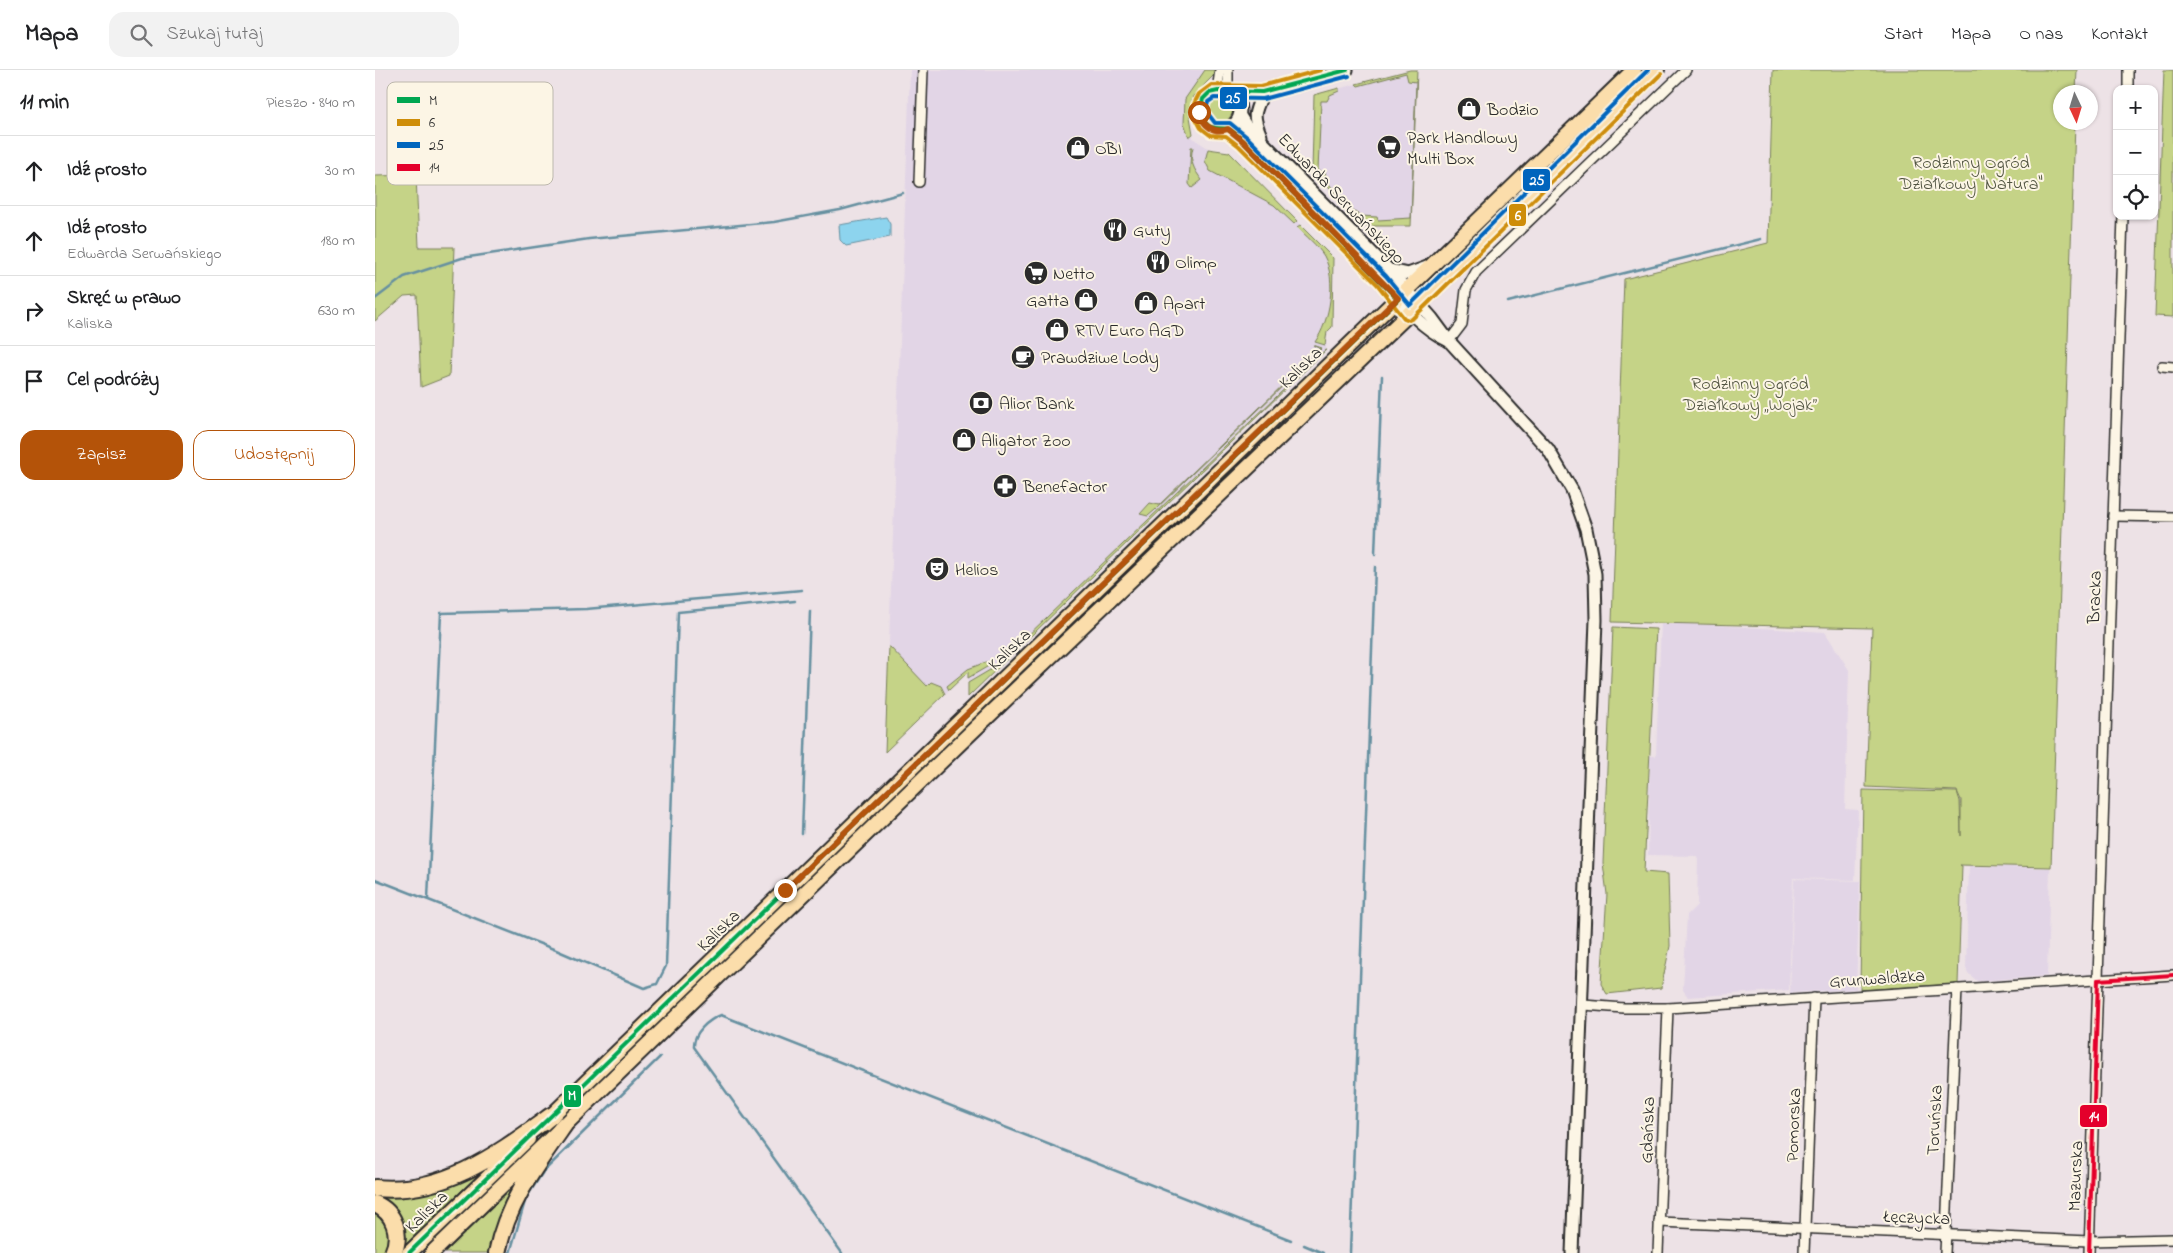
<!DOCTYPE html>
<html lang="pl">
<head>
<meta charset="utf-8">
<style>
  :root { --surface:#fff; --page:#f2f2f2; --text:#202124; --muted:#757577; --line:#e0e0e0; --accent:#b45309 }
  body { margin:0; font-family:"Indie Flower",sans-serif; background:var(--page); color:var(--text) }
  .controls { position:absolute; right:15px; top:15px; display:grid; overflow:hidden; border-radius:10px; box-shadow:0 1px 4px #0004 }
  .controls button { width:45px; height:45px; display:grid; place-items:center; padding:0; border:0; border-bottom:1px solid var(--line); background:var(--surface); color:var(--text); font:25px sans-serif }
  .compass { position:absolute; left:1678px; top:15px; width:45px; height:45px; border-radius:50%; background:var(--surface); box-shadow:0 1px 4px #0004; rotate:176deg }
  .stop { position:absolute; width:15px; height:15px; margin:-11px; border:4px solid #b45309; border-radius:50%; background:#fff }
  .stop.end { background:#b45309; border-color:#fff; box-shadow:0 1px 5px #0008 }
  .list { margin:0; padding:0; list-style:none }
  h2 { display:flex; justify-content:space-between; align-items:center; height:65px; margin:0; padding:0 20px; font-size:21px }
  h2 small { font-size:16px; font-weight:400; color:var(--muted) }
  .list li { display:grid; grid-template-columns:32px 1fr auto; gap:15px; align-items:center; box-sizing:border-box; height:70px; padding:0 20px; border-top:1px solid var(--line) }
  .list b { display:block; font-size:19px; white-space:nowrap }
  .list p { margin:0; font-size:16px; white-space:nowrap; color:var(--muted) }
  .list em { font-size:16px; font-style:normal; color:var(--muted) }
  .actions { display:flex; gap:10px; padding:15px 20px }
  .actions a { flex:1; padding:11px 0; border:1px solid var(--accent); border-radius:15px; text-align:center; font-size:18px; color:var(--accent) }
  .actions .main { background:var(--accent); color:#fff }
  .icon { flex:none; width:28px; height:28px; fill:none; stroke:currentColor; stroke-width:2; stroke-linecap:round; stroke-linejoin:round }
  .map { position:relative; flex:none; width:1798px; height:1183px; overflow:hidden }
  header { display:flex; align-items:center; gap:30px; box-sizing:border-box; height:70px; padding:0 25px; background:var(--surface); border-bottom:1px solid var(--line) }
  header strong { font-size:24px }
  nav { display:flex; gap:28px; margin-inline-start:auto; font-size:18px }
  .search { width:350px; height:45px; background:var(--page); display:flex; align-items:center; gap:12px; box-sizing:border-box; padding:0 18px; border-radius:15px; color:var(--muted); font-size:19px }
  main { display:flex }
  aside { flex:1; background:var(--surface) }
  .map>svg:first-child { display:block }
  .built { fill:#e2d5e6 }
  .green { fill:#c5d387; stroke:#787f59 }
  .water { fill:#8dd4ee; stroke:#6690a0 }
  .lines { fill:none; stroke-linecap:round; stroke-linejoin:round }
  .stream { stroke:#6690a0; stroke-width:2.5 }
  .minor-casing { stroke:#2b2b2b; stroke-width:12 }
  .tertiary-casing { stroke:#2b2b2b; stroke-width:15 }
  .primary-casing { stroke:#2b2b2b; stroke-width:18 }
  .motorway-casing { stroke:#2b2b2b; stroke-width:20 }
  .minor { stroke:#fcf5e5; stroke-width:9 }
  .tertiary { stroke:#fcf5e5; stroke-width:11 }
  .primary { stroke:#fbddab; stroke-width:14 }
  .motorway { stroke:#fbddab; stroke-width:16 }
  .bus-1-casing { stroke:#fcf5e5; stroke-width:8 }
  .bus-2-casing { stroke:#fcf5e5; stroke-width:8 }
  .bus-3-casing { stroke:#fcf5e5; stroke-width:8 }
  .bus-4-casing { stroke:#fcf5e5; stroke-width:8 }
  .bus-1 { stroke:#00a651; stroke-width:4 }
  .bus-2 { stroke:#ce8d09; stroke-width:4 }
  .bus-3 { stroke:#0065bd; stroke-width:4 }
  .bus-4 { stroke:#e4002b; stroke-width:4 }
  .route { stroke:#b45309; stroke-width:6 }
  .labels { text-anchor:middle; stroke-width:4; stroke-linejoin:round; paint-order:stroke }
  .poi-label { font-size:18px; fill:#2b2b2b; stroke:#fcf5e5; text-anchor:start }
  .park-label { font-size:18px; fill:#525542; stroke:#fcf5e5 }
  .street-label { font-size:18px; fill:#2b2b2b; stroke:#fcf5e5 }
  .key { fill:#fcf5e5; stroke:#bdb8ad; stroke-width:1 }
  .key-label { font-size:14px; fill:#2b2b2b }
  .line-badge { stroke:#fcf5e5; stroke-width:2 }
  .badge-label { font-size:14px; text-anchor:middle; font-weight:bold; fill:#fff }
</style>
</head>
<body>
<header>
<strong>Mapa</strong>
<div class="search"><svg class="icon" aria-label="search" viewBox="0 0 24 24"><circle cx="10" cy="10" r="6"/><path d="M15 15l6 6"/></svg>Szukaj tutaj</div>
<nav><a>Start</a><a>Mapa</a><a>O nas</a><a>Kontakt</a></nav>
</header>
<main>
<aside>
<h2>11 min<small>Pieszo · 840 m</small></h2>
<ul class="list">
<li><svg class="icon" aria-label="ahead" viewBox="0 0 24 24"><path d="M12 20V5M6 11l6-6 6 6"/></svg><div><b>Idź prosto</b></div><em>30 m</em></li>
<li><svg class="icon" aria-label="ahead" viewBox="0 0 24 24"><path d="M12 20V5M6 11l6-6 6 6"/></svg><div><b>Idź prosto</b><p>Edwarda Serwańskiego</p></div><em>180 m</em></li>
<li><svg class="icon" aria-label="right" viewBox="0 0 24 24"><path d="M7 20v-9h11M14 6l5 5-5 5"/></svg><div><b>Skręć w prawo</b><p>Kaliska</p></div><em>630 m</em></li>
<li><svg class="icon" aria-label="arrive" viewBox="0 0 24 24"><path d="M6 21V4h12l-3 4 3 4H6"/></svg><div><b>Cel podróży</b></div></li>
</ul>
<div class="actions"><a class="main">Zapisz</a><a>Udostępnij</a></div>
</aside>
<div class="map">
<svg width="1798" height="1183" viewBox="0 0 1798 1183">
  <rect width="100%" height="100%" fill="#ede2e6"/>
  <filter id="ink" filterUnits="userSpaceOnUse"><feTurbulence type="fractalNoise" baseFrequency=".02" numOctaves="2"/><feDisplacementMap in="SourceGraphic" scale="10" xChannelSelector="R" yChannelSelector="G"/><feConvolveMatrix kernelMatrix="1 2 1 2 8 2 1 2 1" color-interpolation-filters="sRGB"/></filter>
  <g filter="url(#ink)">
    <g class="built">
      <path d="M 535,0 L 839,0 L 839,5 L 829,11 L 814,25 L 813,58 L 819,69 L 836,80 L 854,82 L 958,188 L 957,257 L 952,262 L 951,280 L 593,627 L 593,602 L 510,682 Z"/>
      <path d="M 1035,0 L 1042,0 L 1036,156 L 992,156 L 937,100 L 939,25 Z"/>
      <path d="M 1286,552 L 1450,562 L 1474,600 L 1470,739 L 1483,740 L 1480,810 L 1418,808 L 1414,920 L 1313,927 L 1308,920 L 1312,845 L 1322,835 L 1323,786 L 1273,785 L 1275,686 L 1281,686 Z"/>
      <path d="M 1594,796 L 1675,798 L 1672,906 L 1602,911 L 1593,903 L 1591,898 Z"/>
      <path d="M 1419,809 L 1485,811 L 1481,919 L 1415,923 Z"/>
    </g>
    <g class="green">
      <path d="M 830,0 L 839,0 L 839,5 L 818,26 L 814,41 L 818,64 L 814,67 L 809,53 L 810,29 Z"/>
      <path d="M 1035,0 L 1042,0 L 1036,156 L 992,156 L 977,140 L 986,146 L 1002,147 L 1003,150 L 1036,148 L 1041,12 L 1033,11 L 1031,3 L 983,16 L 981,14 Z"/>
      <path d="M 1267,0 L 1275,0 L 1049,223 L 1047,221 Z"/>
      <path d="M 1398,0 L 1702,0 L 1701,22 L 1686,22 L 1686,52 L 1700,53 L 1676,797 L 1585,795 L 1587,796 L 1583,914 L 1485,920 L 1488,720 L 1582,722 L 1585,731 L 1586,766 L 1586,730 L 1582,721 L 1491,717 L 1497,558 L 1237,552 L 1249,209 L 1393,173 Z"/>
      <path d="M 1789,0 L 1798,0 L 1798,247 L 1780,246 Z"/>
      <path d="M 964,18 L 964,21 L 955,25 L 952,31 L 946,31 L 943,101 L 950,102 L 953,113 L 965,126 L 965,128 L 937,100 L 939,25 Z"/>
      <circle cx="845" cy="39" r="13"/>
      <path d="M 816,77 L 818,77 C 814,91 819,100 827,110 L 817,118 L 814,114 Z"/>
      <path d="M 833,79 L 854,82 L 922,151 L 919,154 L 899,135 L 835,101 L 830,91 Z"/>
      <path d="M 41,105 L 44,177 L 79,177 L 74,306 L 46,317 L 42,225 L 29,226 L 0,251 L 0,106 Z"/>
      <path d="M 925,155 L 958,188 L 957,257 L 952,262 L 950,275 L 940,272 C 955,251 962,210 949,186 C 942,175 931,166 922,157 Z"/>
      <path d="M 938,275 L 947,278 L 780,440 L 773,446 L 765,444 L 775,433 L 784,435 L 945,279 Z"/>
      <path d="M 951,279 L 951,280 L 593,627 L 593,613 L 620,597 Z"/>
      <path d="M 1238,557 L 1281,559 L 1269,802 L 1293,804 L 1295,876 L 1286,918 L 1232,924 L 1226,914 L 1232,824 L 1228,793 Z"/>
      <path d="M 514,576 L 552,616 L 556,612 L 566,616 L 570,624 L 510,682 Z"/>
      <path d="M 611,592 L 617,594 L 593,608 L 593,602 L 574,620 L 572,616 L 593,599 Z"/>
      <path d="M 108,1100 L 34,1171 L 27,1178 L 0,1129 L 0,1123 Z"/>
      <path d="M 144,1110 L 117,1183 L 70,1183 Z"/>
      <path d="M 0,1142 C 19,1153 14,1165 13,1183 L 0,1183 Z"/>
    </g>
    <path class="water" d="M 511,147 L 515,154 L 515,167 L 471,176 L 465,170 L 464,155 Z"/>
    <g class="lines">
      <g class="stream">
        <path d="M 0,229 L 29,207 L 87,188 L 214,169 L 399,152 L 465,140 L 528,123"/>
        <path d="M 1133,232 L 1386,169"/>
        <path d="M 1000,484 L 1007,306"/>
        <path d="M 427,764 L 435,541"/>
        <path d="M 0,809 L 181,880 L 269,918 L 282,914 L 291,896 L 303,542 L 420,531"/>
        <path d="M 53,829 L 66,543 L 211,539 L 427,520"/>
        <path d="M 929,1175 L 948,1183"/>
        <path d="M 135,1183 L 151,1128 L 168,1102 L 285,987"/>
        <path d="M 467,1183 L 319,977 C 318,963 333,950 346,945 L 916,1170"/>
        <path d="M 975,1183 L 1000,497"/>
      </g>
      <g class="minor-casing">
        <g id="minor">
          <path d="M 1753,19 L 1753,0"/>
          <path d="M 838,21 L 843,14 L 845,0"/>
          <path d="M 853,21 L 853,0"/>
          <path d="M 544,112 L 548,0"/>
          <path d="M 1074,271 L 1087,254 L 1091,220 L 1101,202 L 1311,0"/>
          <path d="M 1787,296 L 1798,297"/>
          <path d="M 1738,446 L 1798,447"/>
          <path d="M 1208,935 L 1249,938 L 1293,938 L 1798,905"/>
          <path d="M 1284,1152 L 1714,1171 L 1798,1169"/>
          <path d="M 1283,1183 L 1293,938"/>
          <path d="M 1429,1183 L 1439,928"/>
          <path d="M 1570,1183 L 1582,919"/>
          <path d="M 1714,1183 L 1748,146"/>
        </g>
      </g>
      <g class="tertiary-casing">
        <g id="tertiary">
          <circle cx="845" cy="40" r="20"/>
          <path d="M 855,22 L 888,23 L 972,0"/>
          <path d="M 865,46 L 870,54 L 1014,200 L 1057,248 L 1074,271 L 1173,379 L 1197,420 L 1211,459 L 1220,504 L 1221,550 L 1197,1183"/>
          <path d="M 853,59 L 868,71 C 910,114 953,156 995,198 C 1020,224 1039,254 1072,270"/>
          <path d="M 886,66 C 877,45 879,43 888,23"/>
          <path d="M 1014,200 L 1033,204 L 1055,196"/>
        </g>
      </g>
      <g class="primary-casing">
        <g id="primary">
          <path d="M 168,1054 L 1259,0"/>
          <path d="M 34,1183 L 153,1069"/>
          <path d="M 57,1183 L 583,675 L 1044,234 L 1282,0"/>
        </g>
      </g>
      <g class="motorway-casing">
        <g id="motorway">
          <path d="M 0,1118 C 69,1125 123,1084 176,1046"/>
          <path d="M 0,1134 C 19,1142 27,1164 18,1183"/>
          <path d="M 122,1183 C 132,1133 160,1096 189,1055"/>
        </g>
      </g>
      <use href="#minor" class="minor"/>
      <use href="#tertiary" class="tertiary"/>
      <use href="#primary" class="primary"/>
      <use href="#motorway" class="motorway"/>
      <g class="bus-1-casing">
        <path id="bus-1" d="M 34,1183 L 1023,229 L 868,71 C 864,68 857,60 852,59 C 837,57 832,62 825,42 L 828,29 L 834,23 L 843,21 L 887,22 L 972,0"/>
      </g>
      <g class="bus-2-casing">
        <path id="bus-2" d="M 946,0 L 886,16 L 836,15 L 824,24 L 819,34 L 818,43 L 826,58 L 835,65 L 851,66 L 864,76 L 1002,214 L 1029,248 L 1034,250 L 1038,248 L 1286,4"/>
      </g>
      <g class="bus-3-casing">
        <path id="bus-3" d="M 974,6 L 888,29 L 839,28 L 833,32 L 831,41 L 840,53 L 855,53 L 872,67 L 1011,206 L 1035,235 L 1273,0"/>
      </g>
      <g class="bus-4-casing">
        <g id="bus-4">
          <path d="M 1723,910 L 1798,905"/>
          <path d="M 1714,1183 L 1723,910"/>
        </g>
      </g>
      <use href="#bus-1" class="bus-1"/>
      <use href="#bus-2" class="bus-2"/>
      <use href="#bus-3" class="bus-3"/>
      <use href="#bus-4" class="bus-4"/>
    </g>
  </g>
  <g class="lines" filter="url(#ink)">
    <path class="route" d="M 410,820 L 1023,228 L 868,71 L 853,59 C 839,64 828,56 824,42"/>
  </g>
  <defs>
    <g id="shop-disc" transform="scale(1.25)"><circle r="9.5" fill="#2b2b2b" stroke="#fcf5e5"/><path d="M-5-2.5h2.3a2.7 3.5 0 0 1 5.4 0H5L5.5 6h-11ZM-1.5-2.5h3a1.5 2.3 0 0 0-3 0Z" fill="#fff"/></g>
    <g id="supermarket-disc" transform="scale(1.25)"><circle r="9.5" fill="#2b2b2b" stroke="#fcf5e5"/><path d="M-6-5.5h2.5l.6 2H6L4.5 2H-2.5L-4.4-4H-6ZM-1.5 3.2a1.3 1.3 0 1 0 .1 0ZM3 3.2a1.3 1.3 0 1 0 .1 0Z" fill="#fff"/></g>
    <g id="restaurant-disc" transform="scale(1.25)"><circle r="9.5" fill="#2b2b2b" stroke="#fcf5e5"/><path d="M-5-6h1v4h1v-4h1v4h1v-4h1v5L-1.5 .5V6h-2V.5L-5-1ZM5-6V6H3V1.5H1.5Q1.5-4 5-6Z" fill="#fff"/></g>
    <g id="cafe-disc" transform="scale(1.25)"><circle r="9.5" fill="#2b2b2b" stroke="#fcf5e5"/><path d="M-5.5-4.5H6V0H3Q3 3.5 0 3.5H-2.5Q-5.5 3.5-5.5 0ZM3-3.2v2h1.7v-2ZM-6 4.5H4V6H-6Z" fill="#fff"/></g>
    <g id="bank-disc" transform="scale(1.25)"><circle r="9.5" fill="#2b2b2b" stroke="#fcf5e5"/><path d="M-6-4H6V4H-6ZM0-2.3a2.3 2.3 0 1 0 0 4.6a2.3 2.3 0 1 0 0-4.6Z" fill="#fff"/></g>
    <g id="pharmacy-disc" transform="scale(1.25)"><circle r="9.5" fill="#2b2b2b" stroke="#fcf5e5"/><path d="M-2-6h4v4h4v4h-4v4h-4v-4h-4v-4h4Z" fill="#fff"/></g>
    <g id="theatre-disc" transform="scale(1.25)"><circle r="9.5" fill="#2b2b2b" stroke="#fcf5e5"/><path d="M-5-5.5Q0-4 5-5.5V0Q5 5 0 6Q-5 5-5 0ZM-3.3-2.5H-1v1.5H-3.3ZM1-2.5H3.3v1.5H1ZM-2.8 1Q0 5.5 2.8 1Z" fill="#fff"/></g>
  </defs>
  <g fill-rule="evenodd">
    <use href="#shop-disc" x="1094" y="39"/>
    <use href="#supermarket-disc" x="1014" y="77"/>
    <use href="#shop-disc" x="703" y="78"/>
    <use href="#restaurant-disc" x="740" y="160"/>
    <use href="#restaurant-disc" x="783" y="192"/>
    <use href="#supermarket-disc" x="661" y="203"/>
    <use href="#shop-disc" x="711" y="230"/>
    <use href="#shop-disc" x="771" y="233"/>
    <use href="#shop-disc" x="682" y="260"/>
    <use href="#cafe-disc" x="648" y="287"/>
    <use href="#bank-disc" x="606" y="333"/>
    <use href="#shop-disc" x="589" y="370"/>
    <use href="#pharmacy-disc" x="630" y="416"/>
    <use href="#theatre-disc" x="562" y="499"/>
  </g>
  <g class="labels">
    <g class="poi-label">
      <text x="1112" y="45">Bodzio</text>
      <text x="1032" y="73">Park Handlowy<tspan x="1032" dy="21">Multi Box</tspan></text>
      <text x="720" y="84">OBI</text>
      <text x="758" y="166">Guty</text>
      <text x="800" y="198">Olimp</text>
      <text x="678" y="209">Netto</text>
      <text x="694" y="236" text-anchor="end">Gatta</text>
      <text x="788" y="239">Apart</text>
      <text x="700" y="266">RTV Euro AGD</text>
      <text x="666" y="293">Prawdziwe Lody</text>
      <text x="624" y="339">Alior Bank</text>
      <text x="606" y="376">Aligator Zoo</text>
      <text x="648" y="422">Benefactor</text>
      <text x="580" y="505">Helios</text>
    </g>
    <g class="park-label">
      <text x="1596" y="98">Rodzinny Ogród<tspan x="1596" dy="21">Działkowy "Natura"</tspan></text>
      <text x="1375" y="319">Rodzinny Ogród<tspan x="1375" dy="21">Działkowy „Wojak”</tspan></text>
    </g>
    <g class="street-label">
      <text transform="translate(967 128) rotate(46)" y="6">Edwarda Serwańskiego</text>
      <text transform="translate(925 297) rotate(-44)" y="6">Kaliska</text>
      <text transform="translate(1719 527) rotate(-88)" y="6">Bracka</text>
      <text transform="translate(634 579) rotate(-44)" y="6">Kaliska</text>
      <text transform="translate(343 860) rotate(-44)" y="6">Kaliska</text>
      <text transform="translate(1502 908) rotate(-4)" y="6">Grunwaldzka</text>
      <text transform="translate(1559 1050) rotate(-87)" y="6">Toruńska</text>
      <text transform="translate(1418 1055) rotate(-88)" y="6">Pomorska</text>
      <text transform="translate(1272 1060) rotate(-88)" y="6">Gdańska</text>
      <text transform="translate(1700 1106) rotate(-88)" y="6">Mazurska</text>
      <text transform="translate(51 1141) rotate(-44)" y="6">Kaliska</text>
      <text transform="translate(1542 1147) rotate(2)" y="6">Łęczycka</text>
    </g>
  </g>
  <rect x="12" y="12" width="166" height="103" rx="8" class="key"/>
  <rect x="22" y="27" width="23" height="6" fill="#00a651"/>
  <rect x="22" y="49" width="23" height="7" fill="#ce8d09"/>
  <rect x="22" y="72" width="23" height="6" fill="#0065bd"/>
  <rect x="22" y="94" width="23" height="7" fill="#e4002b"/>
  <g class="key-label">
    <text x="54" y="35">M</text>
    <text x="54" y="57">6</text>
    <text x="54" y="80">25</text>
    <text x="54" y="102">14</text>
  </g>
  <g class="line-badge">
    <rect x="844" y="16" width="29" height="24" rx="5" fill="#0065bd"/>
    <rect x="1147" y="98" width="29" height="24" rx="5" fill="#0065bd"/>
    <rect x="1133" y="133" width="19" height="24" rx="5" fill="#ce8d09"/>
    <rect x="188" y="1014" width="19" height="24" rx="5" fill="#00a651"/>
    <rect x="1704" y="1034" width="29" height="24" rx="5" fill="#e4002b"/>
  </g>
  <g class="badge-label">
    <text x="858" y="33">25</text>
    <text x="1162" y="115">25</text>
    <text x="1143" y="150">6</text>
    <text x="197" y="1030">M</text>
    <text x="1719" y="1051">14</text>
  </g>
</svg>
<div class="controls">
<button>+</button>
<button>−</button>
<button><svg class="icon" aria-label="locate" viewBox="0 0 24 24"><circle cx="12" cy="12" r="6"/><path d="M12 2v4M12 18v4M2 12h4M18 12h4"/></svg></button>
</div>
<svg class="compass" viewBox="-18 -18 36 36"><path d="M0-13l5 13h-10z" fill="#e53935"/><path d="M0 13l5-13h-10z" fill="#757577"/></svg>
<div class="stop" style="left:824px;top:42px"></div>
<div class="stop end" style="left:410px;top:820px"></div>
</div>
</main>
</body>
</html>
